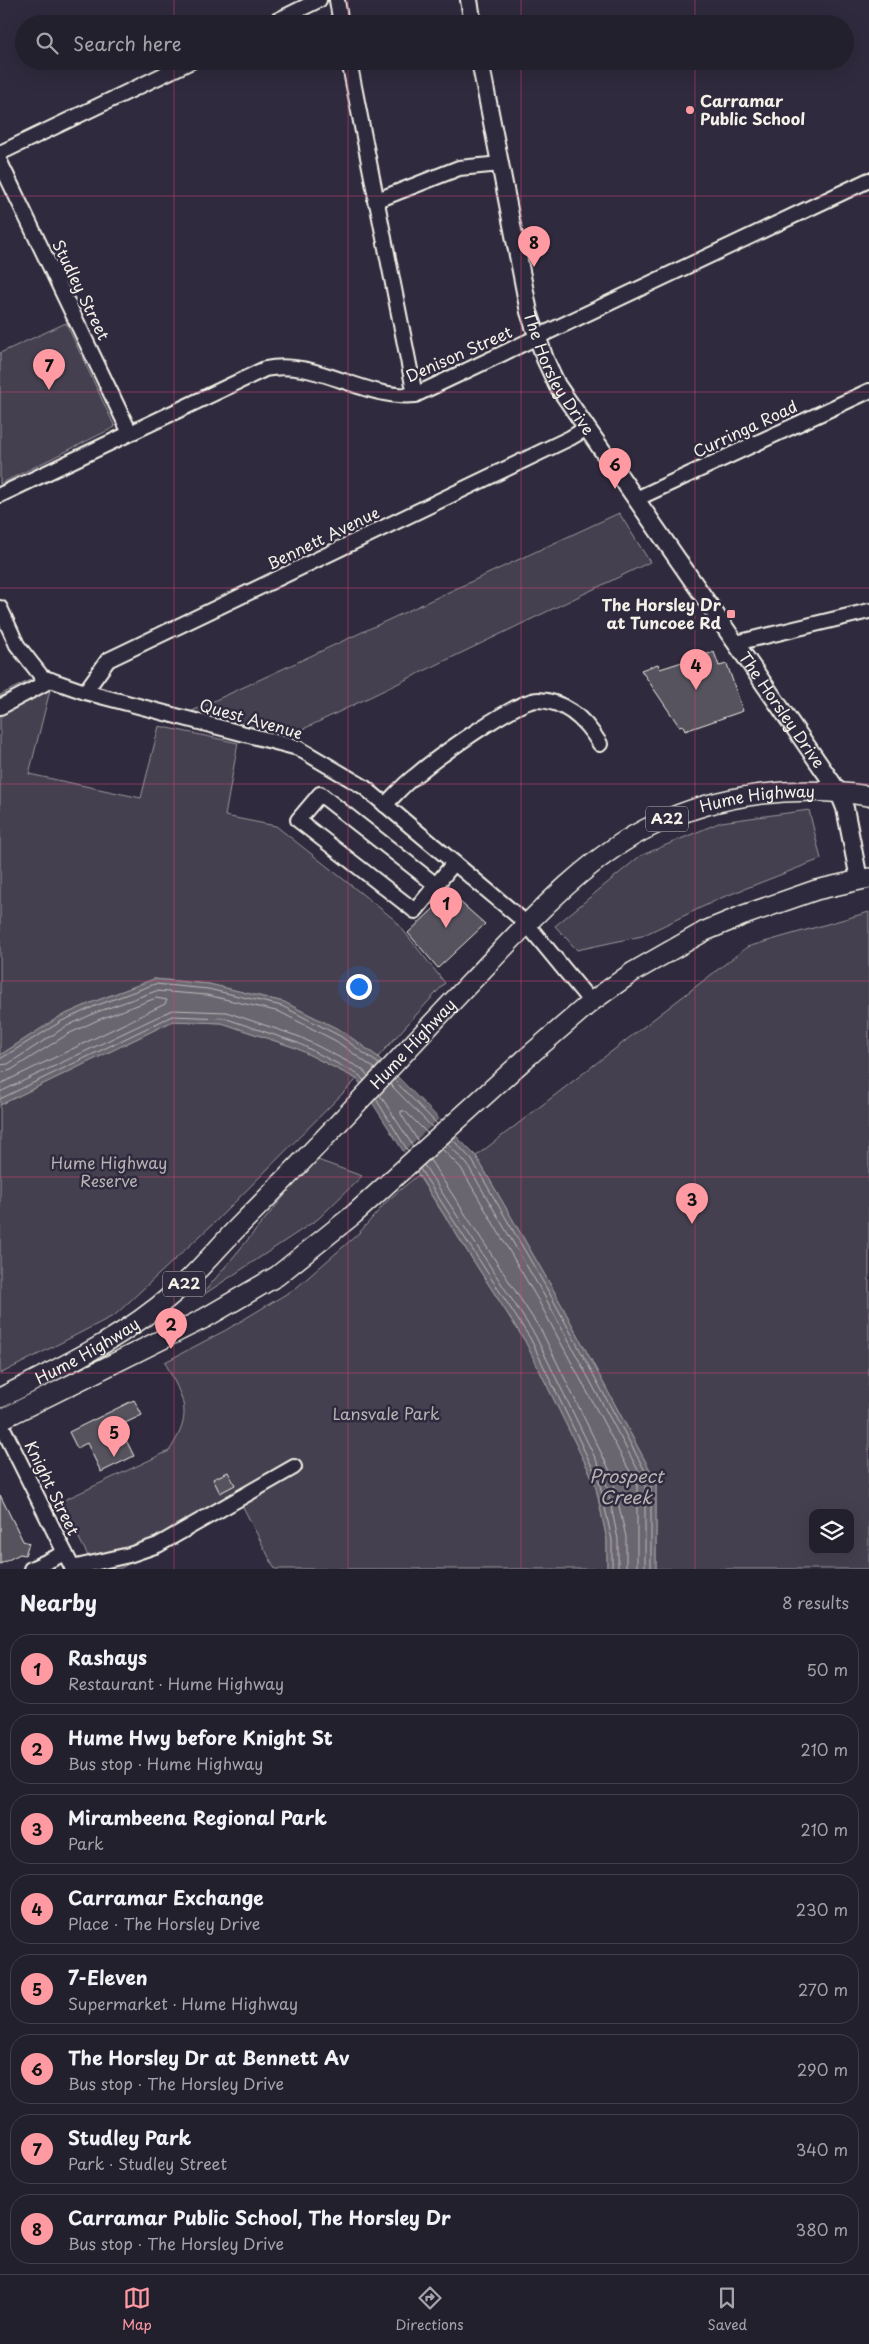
<!DOCTYPE html>
<html lang="en">
<head>
<meta charset="utf-8">
<style>
  :root { --surface:#23202e; --page:#2f2d3a; --text:#f1f3f6; --muted:#a3a3aa; --line:#403e4a; --accent:#ff9aa2 }
  body { margin:0; font-family:"Playpen Sans",sans-serif; background:var(--page); color:var(--text) }
  .controls { position:absolute; right:15px; bottom:15px; display:grid; overflow:hidden; border-radius:10px; box-shadow:0 5px 20px #0002 }
  .controls button { width:45px; height:45px; display:grid; place-items:center; padding:0; border:0; border-bottom:1px solid var(--line); background:var(--surface); color:var(--text); font:25px sans-serif }
  .you { position:absolute; left:358px; top:986px; width:18px; height:18px; margin:-12px; border:4px solid #fff; border-radius:50%; background:#1a73e8; box-shadow:0 0 0 8px #1a73e833 }
  .badge { display:grid; place-items:center; width:32px; height:32px; border-radius:50%; background:var(--accent); color:#111; font-size:16px; font-weight:700 }
  .pin { position:absolute; translate:-50% -41px; filter:drop-shadow(0 1px 2px #0008) }
  .pin::after { content:''; position:absolute; top:26px; width:18px; height:15px; background:inherit; clip-path:polygon(0 0,100% 0,50% 100%) }
  .list { margin:0; padding:0; list-style:none }
  h2 { display:flex; justify-content:space-between; align-items:center; height:65px; margin:0; padding:0 20px; font-size:21px }
  h2 small { font-size:16px; font-weight:400; color:var(--muted) }
  .list li { display:grid; grid-template-columns:32px 1fr auto; gap:15px; align-items:center; box-sizing:border-box; height:70px; margin:0 10px 10px; padding:0 10px; border:1px solid var(--line); border-radius:20px }
  .list b { display:block; font-size:19px; white-space:nowrap }
  .list p { margin:0; font-size:16px; white-space:nowrap; color:var(--muted) }
  .list em { font-size:16px; font-style:normal; color:var(--muted) }
  .icon { flex:none; width:28px; height:28px; fill:none; stroke:currentColor; stroke-width:2; stroke-linecap:round; stroke-linejoin:round }
  .map { position:relative; flex:none; width:869px; height:1569px; overflow:hidden }
  .search { position:absolute; background:var(--surface); box-shadow:0 5px 20px #0002; left:15px; right:15px; top:15px; height:55px; display:flex; align-items:center; gap:12px; box-sizing:border-box; padding:0 18px; border-radius:28px; color:var(--muted); font-size:19px }
  .sheet { height:705px; background:var(--surface) }
  nav { display:flex; justify-content:space-around; align-items:center; box-sizing:border-box; height:70px; border-top:1px solid var(--line); background:var(--surface); font-size:14px; color:var(--muted) }
  nav a { display:grid; justify-items:center; gap:2px }
  nav .on { color:var(--accent) }
  .map>svg:first-child { display:block }
  .green { fill:#454050; stroke:#9c989c; fill-rule:evenodd }
  .water { fill:#6a6670; stroke:#a19ea0 }
  .pier { fill:#2f2a3d }
  .lines { fill:none; stroke-linecap:round; stroke-linejoin:round }
  .shore { stroke:#bdb9b8; stroke-width:1 }
  .building { fill:#56525f; stroke:#f4f1e8 }
  .minor-casing { stroke:#f4f1e8; stroke-width:18 }
  .major-casing { stroke:#f4f1e8; stroke-width:20 }
  .highway-casing { stroke:#f4f1e8; stroke-width:22 }
  .minor { stroke:#2f2a3d; stroke-width:14 }
  .major { stroke:#2f2a3d; stroke-width:16 }
  .highway { stroke:#2f2a3d; stroke-width:19 }
  .grid { fill:none; stroke:#cc4377; stroke-width:1; stroke-opacity:0.55 }
  .poi-dot { fill:#ff9aa2; stroke:#2f2a3d; stroke-width:2 }
  .labels { text-anchor:middle; stroke-width:5; stroke-linejoin:round; paint-order:stroke }
  .shield { fill:#2f2a3d; stroke:#b9b5b5; stroke-width:1 }
  .shield-label { font-size:15px; font-weight:bold; fill:#f4f1e8 }
  .poi-label { font-size:16px; font-weight:bold; fill:#f4f1e8; stroke:#2f2a3d; text-anchor:start }
  .street-label { font-size:16px; fill:#f4f1e8; stroke:#2f2a3d }
  .park-label { font-size:16px; fill:#b7b3b3; stroke:#2f2a3d }
  .water-label { font-size:18px; font-style:italic; fill:#b6b2b2; stroke:#2f2a3d }
</style>
</head>
<body>
<div class="map">
<svg width="869" height="1569" viewBox="0 0 869 1569">
  <rect width="100%" height="100%" fill="#2f2a3d"/>
  <filter id="ink" filterUnits="userSpaceOnUse"><feTurbulence type="fractalNoise" baseFrequency=".02" numOctaves="2"/><feDisplacementMap in="SourceGraphic" scale="10" xChannelSelector="R" yChannelSelector="G"/><feConvolveMatrix kernelMatrix="1 2 1 2 8 2 1 2 1" color-interpolation-filters="sRGB"/></filter>
  <g filter="url(#ink)">
    <g class="green">
      <path d="M 66,323 L 115,427 L 0,484 L 0,353 Z"/>
      <path d="M 619,513 L 650,562 L 289,736 L 192,711 Z"/>
      <path d="M 36,677 L 50,690 L 29,774 L 141,798 L 159,726 L 238,743 L 225,816 L 276,826 L 395,920 L 445,983 L 378,1057 L 342,1031 L 284,1002 L 209,984 L 154,979 L 93,1002 L 59,1017 L 0,1055 L 0,695 Z"/>
      <path d="M 809,810 L 821,859 L 721,898 L 642,936 L 577,950 L 555,926 L 640,856 L 721,822 Z"/>
      <path d="M 869,912 L 869,1569 L 656,1569 L 656,1481 L 554,1291 L 476,1156 L 747,947 ZM 813,1513 L 850,1513 L 850,1550 L 813,1550 Z"/>
      <path d="M 173,1021 L 222,1023 L 296,1048 L 357,1079 L 215,1222 L 115,1315 L 0,1374 L 0,1105 Z"/>
      <path d="M 315,1159 L 362,1176 L 318,1219 L 200,1297 Z"/>
      <path d="M 418,1175 L 525,1341 L 595,1483 L 607,1540 L 607,1569 L 275,1569 L 242,1505 L 119,1569 L 95,1569 L 60,1502 L 169,1451 C 195,1412 183,1400 165,1362 L 226,1330 L 296,1288 L 359,1233 L 387,1201 Z"/>
    </g>
    <path class="water" d="M 154,979 L 209,984 L 284,1002 L 342,1031 L 378,1057 L 476,1156 L 554,1291 L 656,1481 L 656,1569 L 607,1569 L 607,1540 L 595,1483 L 525,1341 L 357,1079 L 296,1048 L 222,1023 L 173,1021 L 0,1105 L 0,1055 L 59,1017 L 93,1002 Z"/>
    <path class="pier" d="M 441,1117 L 457,1134 L 414,1174 L 401,1154 Z"/>
    <g class="lines">
      <g class="shore">
        <path d="M 0,1059 L 62,1021 L 95,1006 L 155,984 L 208,989 L 282,1006 L 340,1036 L 379,1064"/>
        <path d="M 0,1065 L 8,1064 L 65,1027 L 97,1012 L 156,991 L 207,995 L 280,1012 L 336,1041 L 375,1069"/>
        <path d="M 0,1073 L 11,1070 L 68,1034 L 100,1019 L 156,998 L 167,1000 L 165,1004 L 0,1084"/>
        <path d="M 394,1080 L 437,1124"/>
        <path d="M 390,1084 L 433,1128"/>
        <path d="M 0,1092 L 172,1010 L 226,1012 L 300,1037 L 362,1069 L 368,1076"/>
        <path d="M 380,1095 L 413,1146"/>
        <path d="M 0,1099 L 172,1016 L 224,1018 L 298,1043 L 359,1075 L 364,1081"/>
        <path d="M 376,1099 L 408,1151"/>
        <path d="M 452,1139 L 472,1160 L 550,1294 L 651,1482 L 651,1569"/>
        <path d="M 418,1141 L 401,1114 L 401,1111 L 405,1111 L 427,1133"/>
        <path d="M 448,1144 L 467,1164 L 545,1297 L 645,1483 L 645,1569"/>
        <path d="M 442,1149 L 461,1168 L 538,1300 L 637,1485 L 637,1569"/>
        <path d="M 430,1160 L 542,1332 L 612,1475 L 626,1537 L 626,1569"/>
        <path d="M 424,1165 L 535,1335 L 605,1478 L 618,1539 L 618,1569"/>
        <path d="M 420,1169 L 530,1338 L 599,1481 L 612,1540 L 612,1569"/>
      </g>
    </g>
    <g class="building">
      <path d="M 714,652 L 719,666 L 727,664 L 743,711 L 685,731 L 683,725 L 679,726 L 641,670 L 658,664 L 660,669 Z"/>
      <path d="M 450,893 L 485,924 L 438,968 L 408,933 Z"/>
      <path d="M 134,1400 L 142,1415 L 119,1426 L 134,1456 L 101,1472 L 87,1443 L 77,1448 L 69,1432 Z"/>
      <path d="M 228,1472 L 235,1485 L 220,1493 L 213,1479 Z"/>
      <path d="M 0,1495 L 23,1541 L 29,1543 L 25,1555 L 20,1554 L 0,1564 Z"/>
    </g>
    <g class="lines">
      <g class="minor-casing">
        <g id="minor">
          <path d="M 337,0 L 341,24"/>
          <path d="M 270,24 L 319,0"/>
          <path d="M 349,61 L 415,395"/>
          <path d="M 0,153 L 192,61"/>
          <path d="M 0,162 L 130,433"/>
          <path d="M 375,201 L 459,168 L 501,164"/>
          <path d="M 0,495 L 265,369 C 317,358 363,400 415,395 L 869,180"/>
          <path d="M 636,499 L 869,391"/>
          <path d="M 0,608 L 17,645 L 42,677 L 85,692 L 298,748 L 364,787 L 526,923 L 591,1002"/>
          <path d="M 736,643 L 869,611"/>
          <path d="M 85,692 L 108,660 L 570,438 L 587,428"/>
          <path d="M 0,707 L 51,680"/>
          <path d="M 320,794 L 436,885 L 415,911 L 298,820 Z"/>
          <path d="M 385,805 C 395,795 404,784 415,776 C 435,759 516,700 538,700 C 567,701 586,721 600,744"/>
          <path d="M 436,885 L 454,863"/>
          <path d="M 0,1422 L 73,1569"/>
          <path d="M 72,1568 L 129,1555 L 158,1545 L 294,1467"/>
          <path d="M 31,1569 L 65,1553"/>
        </g>
      </g>
      <g class="major-casing">
        <g id="major">
          <path d="M 469,0 L 473,24"/>
          <path id="s1" d="M 480,61 L 529,312 L 545,359 L 557,385 L 838,791 L 845,808 L 859,879"/>
        </g>
      </g>
      <g class="highway-casing">
        <g id="highway">
          <path id="s2" d="M 0,1398 C 61,1367 122,1339 174,1293 C 199,1271 220,1245 243,1222 C 321,1144 395,1062 471,982 C 522,929 586,856 654,825 C 721,793 796,785 869,796"/>
          <path d="M 0,1420 L 205,1318 L 277,1276 L 353,1215 L 525,1059 L 591,1002 L 633,972 L 705,931 L 744,915 L 816,890 L 869,878"/>
        </g>
      </g>
      <use href="#minor" class="minor"/>
      <use href="#major" class="major"/>
      <use href="#highway" class="highway"/>
    </g>
  </g>
  <path class="grid" d="M 174,0 L 174,24M 348,0 L 348,24M 521,0 L 521,24M 695,0 L 695,24M 174,61 L 174,1569M 348,61 L 348,1569M 521,61 L 521,1569M 695,61 L 695,1569M 0,196 L 869,196M 0,392 L 869,392M 0,588 L 869,588M 0,784 L 869,784M 0,981 L 869,981M 0,1177 L 869,1177M 0,1373 L 869,1373"/>
  <g class="poi-dot">
    <circle cx="690" cy="110" r="5"/>
    <rect x="726" y="609" width="10" height="10" rx="2.5"/>
  </g>
  <g class="labels">
    <g class="shield">
      <rect x="646" y="806.5" width="42" height="25" rx="4"/>
      <rect x="163" y="1271.5" width="42" height="25" rx="4"/>
    </g>
    <g class="shield-label">
      <text x="667" y="824">A22</text>
      <text x="184" y="1289">A22</text>
    </g>
    <g class="poi-label">
      <text x="700" y="107">Carramar<tspan x="700" dy="18">Public School</tspan></text>
      <text x="721" y="611" text-anchor="end">The Horsley Dr<tspan x="721" dy="18">at Tuncoee Rd</tspan></text>
    </g>
    <g class="street-label">
      <text transform="translate(81 290) rotate(64)" y="6">Studley Street</text>
      <text transform="translate(459 354) rotate(-24)" y="6">Denison Street</text>
      <text dy="6" stroke="none"><textPath href="#s1" startOffset="324">The Horsley Drive</textPath></text>
      <text transform="translate(745 429) rotate(-25)" y="6">Curringa Road</text>
      <text transform="translate(323 538) rotate(-26)" y="6">Bennett Avenue</text>
      <text dy="6" stroke="none"><textPath href="#s1" startOffset="729">The Horsley Drive</textPath></text>
      <text transform="translate(251 719) rotate(16)" y="6">Quest Avenue</text>
      <text dy="6" stroke="none"><textPath href="#s2" startOffset="984">Hume Highway</textPath></text>
      <text dy="6" stroke="none"><textPath href="#s2" startOffset="549">Hume Highway</textPath></text>
      <text dy="6" stroke="none"><textPath href="#s2" startOffset="99">Hume Highway</textPath></text>
      <text transform="translate(52 1488) rotate(64)" y="6">Knight Street</text>
    </g>
    <g class="park-label">
      <text x="109" y="1169">Hume Highway<tspan x="109" dy="18">Reserve</tspan></text>
      <text x="386" y="1420">Lansvale Park</text>
    </g>
    <g class="water-label">
      <text x="626" y="1483">Prospect<tspan x="626" dy="21">Creek</tspan></text>
    </g>
  </g>
</svg>
<div class="controls">
<button><svg class="icon" aria-label="layers" viewBox="0 0 24 24"><path d="M12 4l9 5-9 5-9-5zM3 14l9 5 9-5"/></svg></button>
</div>
<div class="you"></div>
<div class="pin badge" style="left:446px;top:928px">1</div>
<div class="pin badge" style="left:171px;top:1349px">2</div>
<div class="pin badge" style="left:692px;top:1224px">3</div>
<div class="pin badge" style="left:696px;top:690px">4</div>
<div class="pin badge" style="left:114px;top:1457px">5</div>
<div class="pin badge" style="left:615px;top:489px">6</div>
<div class="pin badge" style="left:49px;top:390px">7</div>
<div class="pin badge" style="left:534px;top:267px">8</div>
<div class="search"><svg class="icon" aria-label="search" viewBox="0 0 24 24"><circle cx="10" cy="10" r="6"/><path d="M15 15l6 6"/></svg>Search here</div>
</div>
<section class="sheet">
<h2>Nearby<small>8 results</small></h2>
<ul class="list">
<li><span class="badge">1</span><div><b>Rashays</b><p>Restaurant · Hume Highway</p></div><em>50 m</em></li>
<li><span class="badge">2</span><div><b>Hume Hwy before Knight St</b><p>Bus stop · Hume Highway</p></div><em>210 m</em></li>
<li><span class="badge">3</span><div><b>Mirambeena Regional Park</b><p>Park</p></div><em>210 m</em></li>
<li><span class="badge">4</span><div><b>Carramar Exchange</b><p>Place · The Horsley Drive</p></div><em>230 m</em></li>
<li><span class="badge">5</span><div><b>7-Eleven</b><p>Supermarket · Hume Highway</p></div><em>270 m</em></li>
<li><span class="badge">6</span><div><b>The Horsley Dr at Bennett Av</b><p>Bus stop · The Horsley Drive</p></div><em>290 m</em></li>
<li><span class="badge">7</span><div><b>Studley Park</b><p>Park · Studley Street</p></div><em>340 m</em></li>
<li><span class="badge">8</span><div><b>Carramar Public School, The Horsley Dr</b><p>Bus stop · The Horsley Drive</p></div><em>380 m</em></li>
</ul>
</section>
<nav>
<a class="on"><svg class="icon" aria-label="map" viewBox="0 0 24 24"><path d="M3 6l6-2 6 2 6-2v14l-6 2-6-2-6 2zM9 4v14M15 6v14"/></svg>Map</a>
<a><svg class="icon" aria-label="directions" viewBox="0 0 24 24"><path d="M12 3l9 9-9 9-9-9zM9 14v-3h6M13 9l2 2-2 2"/></svg>Directions</a>
<a><svg class="icon" aria-label="saved" viewBox="0 0 24 24"><path d="M7 4h10v16l-5-4-5 4z"/></svg>Saved</a>
</nav>
</body>
</html>
